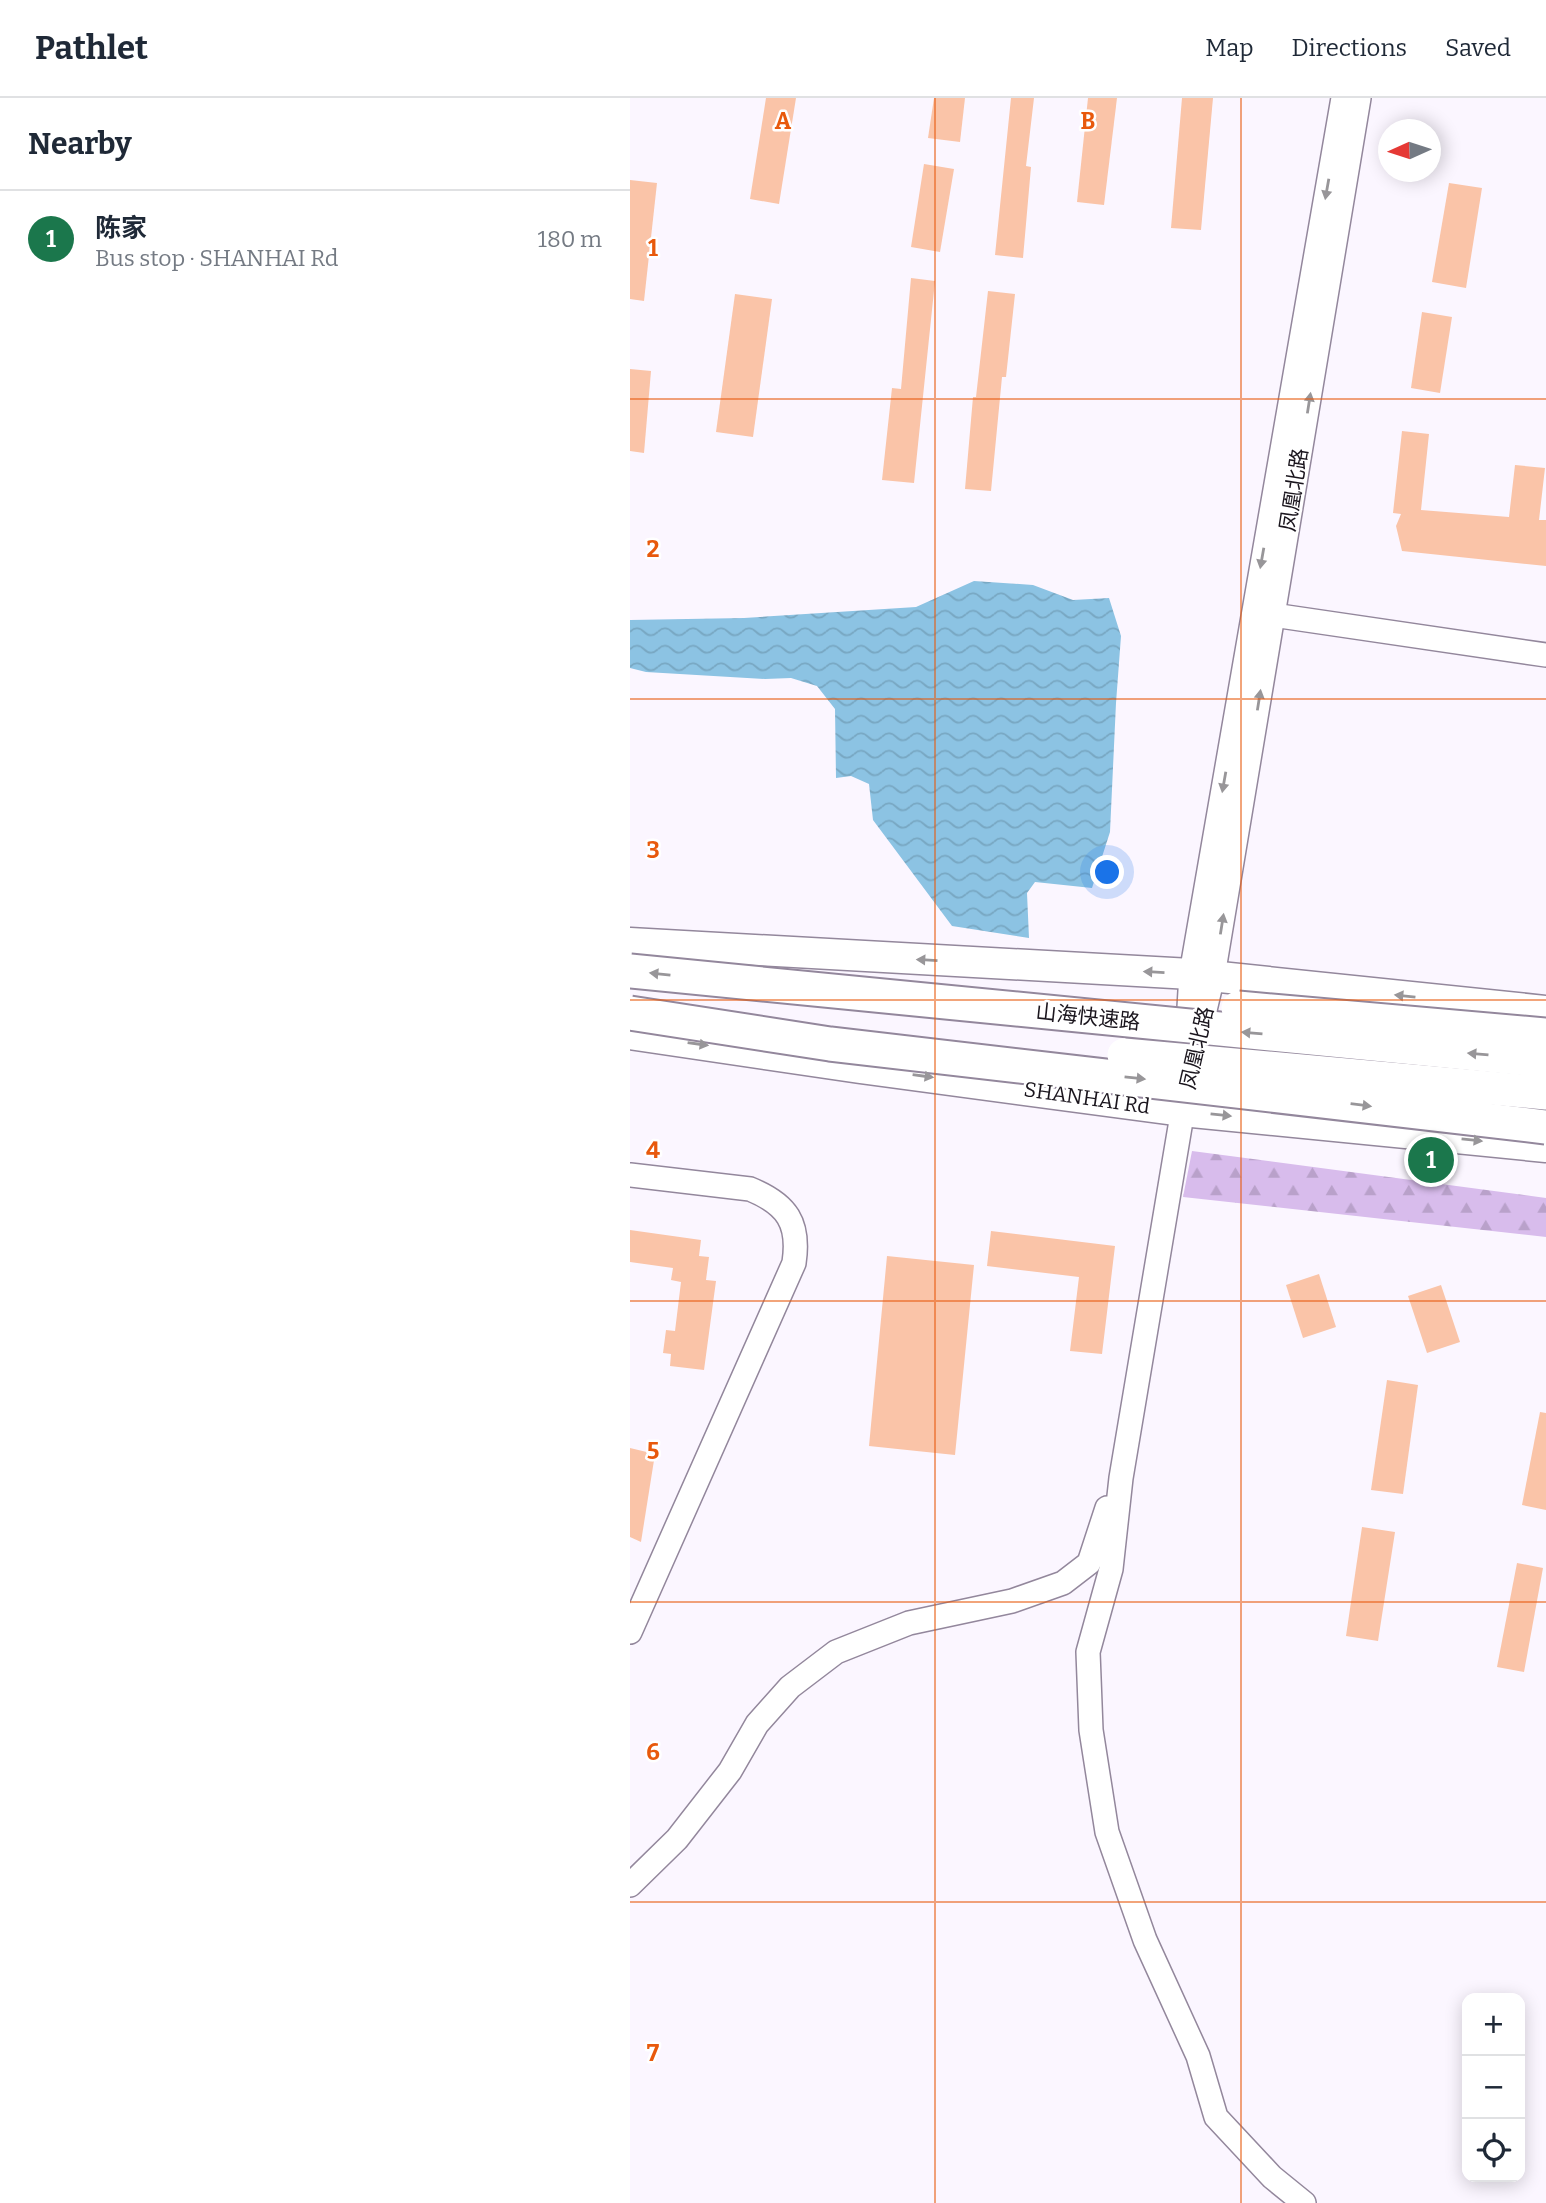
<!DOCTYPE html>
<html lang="en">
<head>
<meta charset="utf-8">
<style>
  :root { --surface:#fff; --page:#f2f2f3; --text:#1f2937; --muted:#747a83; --line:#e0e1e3; --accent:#1b774c }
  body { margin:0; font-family:Bitter,"Noto Sans SC",serif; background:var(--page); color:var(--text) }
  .controls { position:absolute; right:21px; bottom:21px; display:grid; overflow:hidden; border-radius:14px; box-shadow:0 4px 18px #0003 }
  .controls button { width:63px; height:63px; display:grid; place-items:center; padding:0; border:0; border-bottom:2px solid var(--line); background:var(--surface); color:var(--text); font:35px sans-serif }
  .compass { position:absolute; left:748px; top:21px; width:63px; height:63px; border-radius:50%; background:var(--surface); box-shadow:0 4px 18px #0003; rotate:267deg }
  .you { position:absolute; left:478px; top:775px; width:24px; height:24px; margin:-18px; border:5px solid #fff; border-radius:50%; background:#1a73e8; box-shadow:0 0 0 10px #1a73e833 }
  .badge { display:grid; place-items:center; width:46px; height:46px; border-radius:50%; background:var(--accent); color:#fff; font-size:23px; font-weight:700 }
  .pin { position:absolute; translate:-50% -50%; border:4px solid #fff; box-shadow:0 2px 7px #0006 }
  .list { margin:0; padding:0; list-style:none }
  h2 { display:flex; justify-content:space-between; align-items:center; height:91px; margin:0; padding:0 28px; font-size:30px }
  h2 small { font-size:23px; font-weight:400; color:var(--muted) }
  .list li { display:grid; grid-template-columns:46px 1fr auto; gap:21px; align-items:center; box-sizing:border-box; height:98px; padding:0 28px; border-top:2px solid var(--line) }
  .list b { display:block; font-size:26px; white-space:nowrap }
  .list p { margin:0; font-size:23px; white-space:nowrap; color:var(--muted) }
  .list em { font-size:23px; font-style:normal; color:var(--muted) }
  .icon { flex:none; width:38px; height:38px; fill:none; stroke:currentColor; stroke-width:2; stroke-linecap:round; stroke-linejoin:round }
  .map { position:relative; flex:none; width:916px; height:2105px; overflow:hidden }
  header { display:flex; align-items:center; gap:42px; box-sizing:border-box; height:98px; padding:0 35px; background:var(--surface); border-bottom:2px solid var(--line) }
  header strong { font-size:33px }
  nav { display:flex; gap:38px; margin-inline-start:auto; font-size:24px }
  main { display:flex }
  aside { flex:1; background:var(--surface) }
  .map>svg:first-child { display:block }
  .forest { fill:url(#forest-firs) }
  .water { fill:url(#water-waves) }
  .building { fill:#fac4a8 }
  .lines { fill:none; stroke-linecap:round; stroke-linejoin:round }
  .minor-casing { stroke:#93879c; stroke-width:26 }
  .major-casing { stroke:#93879c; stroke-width:33 }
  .minor { stroke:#fff; stroke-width:23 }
  .major { stroke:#fff; stroke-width:30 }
  .highway-bridge-casing { stroke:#93879c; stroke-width:37; stroke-linecap:butt }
  .highway-bridge { stroke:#fff; stroke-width:33 }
  .oneway { fill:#989699 }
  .grid { fill:none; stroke:#e8590c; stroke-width:2; stroke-opacity:0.55 }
  .labels { text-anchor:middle; stroke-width:5; stroke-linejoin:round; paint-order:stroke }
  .street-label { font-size:21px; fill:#1a151d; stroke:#fff }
  .grid-label { font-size:23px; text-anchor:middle; font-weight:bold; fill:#e8590c; stroke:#fff; stroke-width:5; stroke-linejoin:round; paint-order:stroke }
</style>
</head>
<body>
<header>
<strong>Pathlet</strong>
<nav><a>Map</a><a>Directions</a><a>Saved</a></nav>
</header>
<main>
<aside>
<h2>Nearby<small></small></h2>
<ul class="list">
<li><span class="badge">1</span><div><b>陈家</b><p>Bus stop · SHANHAI Rd</p></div><em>180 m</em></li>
</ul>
</aside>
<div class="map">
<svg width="916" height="2105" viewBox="0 0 916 2105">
  <defs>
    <pattern id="forest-firs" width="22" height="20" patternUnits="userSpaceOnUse" patternTransform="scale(1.75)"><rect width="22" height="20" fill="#d8bcec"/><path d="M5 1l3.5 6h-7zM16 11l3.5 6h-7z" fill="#b9a1ca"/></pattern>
    <pattern id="water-waves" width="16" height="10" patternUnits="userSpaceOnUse" patternTransform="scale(1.75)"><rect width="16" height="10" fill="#8cc3e3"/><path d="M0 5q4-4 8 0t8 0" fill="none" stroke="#78a7c2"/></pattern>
  </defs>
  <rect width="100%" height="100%" fill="#fbf6ff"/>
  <path class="forest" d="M 562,1053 L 916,1100 L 916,1139 L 553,1099 Z"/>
  <path class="water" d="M 344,483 L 403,487 L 443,502 L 479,500 L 491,538 L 486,605 L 480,734 L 462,790 L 405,784 L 397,795 L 399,840 L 322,828 L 243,722 L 239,686 L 221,678 L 206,680 L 205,611 L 187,588 L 161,580 L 135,581 L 16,574 L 0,570 L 0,522 L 114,520 L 286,509 Z"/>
  <g class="building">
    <path d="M 136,0 L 166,0 L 149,106 L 120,101 Z"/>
    <path d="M 304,0 L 335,0 L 330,44 L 298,40 Z"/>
    <path d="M 381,0 L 404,0 L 396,68 L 401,69 L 393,160 L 365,157 Z"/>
    <path d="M 458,0 L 487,0 L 474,107 L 447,104 Z"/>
    <path d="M 552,0 L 583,0 L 571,132 L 541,130 Z"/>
    <path d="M 294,66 L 324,71 L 310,154 L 281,149 Z"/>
    <path d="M 0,82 L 27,85 L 14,203 L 0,201 Z"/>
    <path d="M 819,85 L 852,90 L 836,190 L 802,184 Z"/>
    <path d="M 281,180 L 305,183 L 284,385 L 252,382 L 262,290 L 271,291 Z"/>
    <path d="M 358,193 L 385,196 L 376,279 L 372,279 L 361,393 L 335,391 L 343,299 L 346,299 Z"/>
    <path d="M 105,196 L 142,201 L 123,339 L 86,334 Z"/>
    <path d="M 792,214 L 822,219 L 810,295 L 781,290 Z"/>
    <path d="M 0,271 L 21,273 L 14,355 L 0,353 Z"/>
    <path d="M 772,333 L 799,336 L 791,412 L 879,419 L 885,367 L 915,370 L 909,422 L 916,422 L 916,468 L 772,453 L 766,428 L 771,416 L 763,415 Z"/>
    <path d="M 0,1132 L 71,1142 L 69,1158 L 79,1159 L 76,1182 L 86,1183 L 74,1272 L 40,1268 L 41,1256 L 33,1255 L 36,1232 L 45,1233 L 51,1184 L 41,1182 L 43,1170 L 0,1164 Z"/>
    <path d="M 361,1133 L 485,1148 L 472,1256 L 440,1253 L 449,1179 L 357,1168 Z"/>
    <path d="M 257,1158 L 344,1167 L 325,1357 L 239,1348 Z"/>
    <path d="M 689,1176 L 706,1229 L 673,1240 L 656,1187 Z"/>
    <path d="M 811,1187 L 830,1244 L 797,1255 L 778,1198 Z"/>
    <path d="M 757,1282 L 788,1287 L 773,1396 L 741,1392 Z"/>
    <path d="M 910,1314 L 916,1315 L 916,1412 L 892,1407 Z"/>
    <path d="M 0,1350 L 25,1356 L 11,1444 L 0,1439 Z"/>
    <path d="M 732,1429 L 765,1434 L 748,1543 L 716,1538 Z"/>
    <path d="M 887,1465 L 913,1470 L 894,1574 L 867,1569 Z"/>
  </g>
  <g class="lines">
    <g class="minor-casing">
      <g id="minor">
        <path d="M 643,517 L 916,557"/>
        <path d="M 568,942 L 583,878 L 729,0"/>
        <path d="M 557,943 L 561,876 L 713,0"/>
        <path d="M 555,999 L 491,1380 L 481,1471 L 458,1554 L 461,1632 L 477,1734 L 515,1842 L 568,1958 L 586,2019 L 642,2079 L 674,2105"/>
        <path d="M 0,1077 L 120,1091 C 157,1106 170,1125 164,1165 L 0,1534"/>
        <path d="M 0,1787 L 47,1741 L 100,1673 L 127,1626 L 160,1589 L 206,1554 L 279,1525 L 382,1503 L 433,1485 L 459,1465 L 477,1410"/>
      </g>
    </g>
    <g class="major-casing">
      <g id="major">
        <path d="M 0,845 L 561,876 L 916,913"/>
        <path d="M 0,936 L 230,970 L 552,1013 L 916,1049"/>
      </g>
    </g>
    <use href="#minor" class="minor"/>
    <use href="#major" class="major"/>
    <g class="highway-bridge-casing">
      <g id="highway-bridge">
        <path d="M 0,873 L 916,963"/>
        <path d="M 608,910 L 916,937"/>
        <path d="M 0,915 L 200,946 L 916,1029"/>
        <path d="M 494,957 L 916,995"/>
      </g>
    </g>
    <use href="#highway-bridge" class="highway-bridge"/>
  </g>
  <defs><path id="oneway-solid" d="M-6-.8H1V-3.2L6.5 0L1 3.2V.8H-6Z" transform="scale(1.75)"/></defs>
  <g class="oneway">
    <use href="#oneway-solid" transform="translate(697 91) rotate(100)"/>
    <use href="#oneway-solid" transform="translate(679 305) rotate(-81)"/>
    <use href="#oneway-solid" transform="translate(632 460) rotate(100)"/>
    <use href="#oneway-solid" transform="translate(629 602) rotate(-81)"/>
    <use href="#oneway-solid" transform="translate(594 684) rotate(100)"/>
    <use href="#oneway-solid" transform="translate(592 826) rotate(-81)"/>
    <use href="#oneway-solid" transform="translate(297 862) rotate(-177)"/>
    <use href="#oneway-solid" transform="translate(524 874) rotate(-177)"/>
    <use href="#oneway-solid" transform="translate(30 876) rotate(-174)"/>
    <use href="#oneway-solid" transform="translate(775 898) rotate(-174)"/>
    <use href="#oneway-solid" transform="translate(622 935) rotate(-175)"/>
    <use href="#oneway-solid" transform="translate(68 946) rotate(8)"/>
    <use href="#oneway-solid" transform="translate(848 956) rotate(-175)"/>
    <use href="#oneway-solid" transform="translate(293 978) rotate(8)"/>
    <use href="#oneway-solid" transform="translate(505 980) rotate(6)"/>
    <use href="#oneway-solid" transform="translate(731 1007) rotate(7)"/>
    <use href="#oneway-solid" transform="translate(591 1017) rotate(6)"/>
    <use href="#oneway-solid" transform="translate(842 1042) rotate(6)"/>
  </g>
  <path class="grid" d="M 305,0 L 305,2105M 611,0 L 611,2105M 0,301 L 916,301M 0,601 L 916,601M 0,902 L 916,902M 0,1203 L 916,1203M 0,1504 L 916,1504M 0,1804 L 916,1804"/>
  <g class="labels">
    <g class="street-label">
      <text transform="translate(664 392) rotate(-81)" y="7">凤凰北路</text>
      <text transform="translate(458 919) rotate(6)" y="7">山海快速路</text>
      <text transform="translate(567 950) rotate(-77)" y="7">凤凰北路</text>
      <text transform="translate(457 1000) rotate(8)" y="7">SHANHAI Rd</text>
    </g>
  </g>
  <g class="grid-label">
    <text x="153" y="31">A</text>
    <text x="458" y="31">B</text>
    <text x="23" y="158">1</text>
    <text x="23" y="459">2</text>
    <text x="23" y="760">3</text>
    <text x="23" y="1060">4</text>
    <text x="23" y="1361">5</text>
    <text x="23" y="1662">6</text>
    <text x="23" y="1963">7</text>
  </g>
</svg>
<div class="controls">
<button>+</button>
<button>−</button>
<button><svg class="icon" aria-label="locate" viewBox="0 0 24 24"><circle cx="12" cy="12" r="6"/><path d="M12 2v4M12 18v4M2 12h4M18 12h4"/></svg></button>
</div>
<svg class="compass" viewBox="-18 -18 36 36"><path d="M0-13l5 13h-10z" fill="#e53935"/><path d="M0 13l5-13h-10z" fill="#747a83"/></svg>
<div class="you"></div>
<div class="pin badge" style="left:801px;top:1062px">1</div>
</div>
</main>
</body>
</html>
